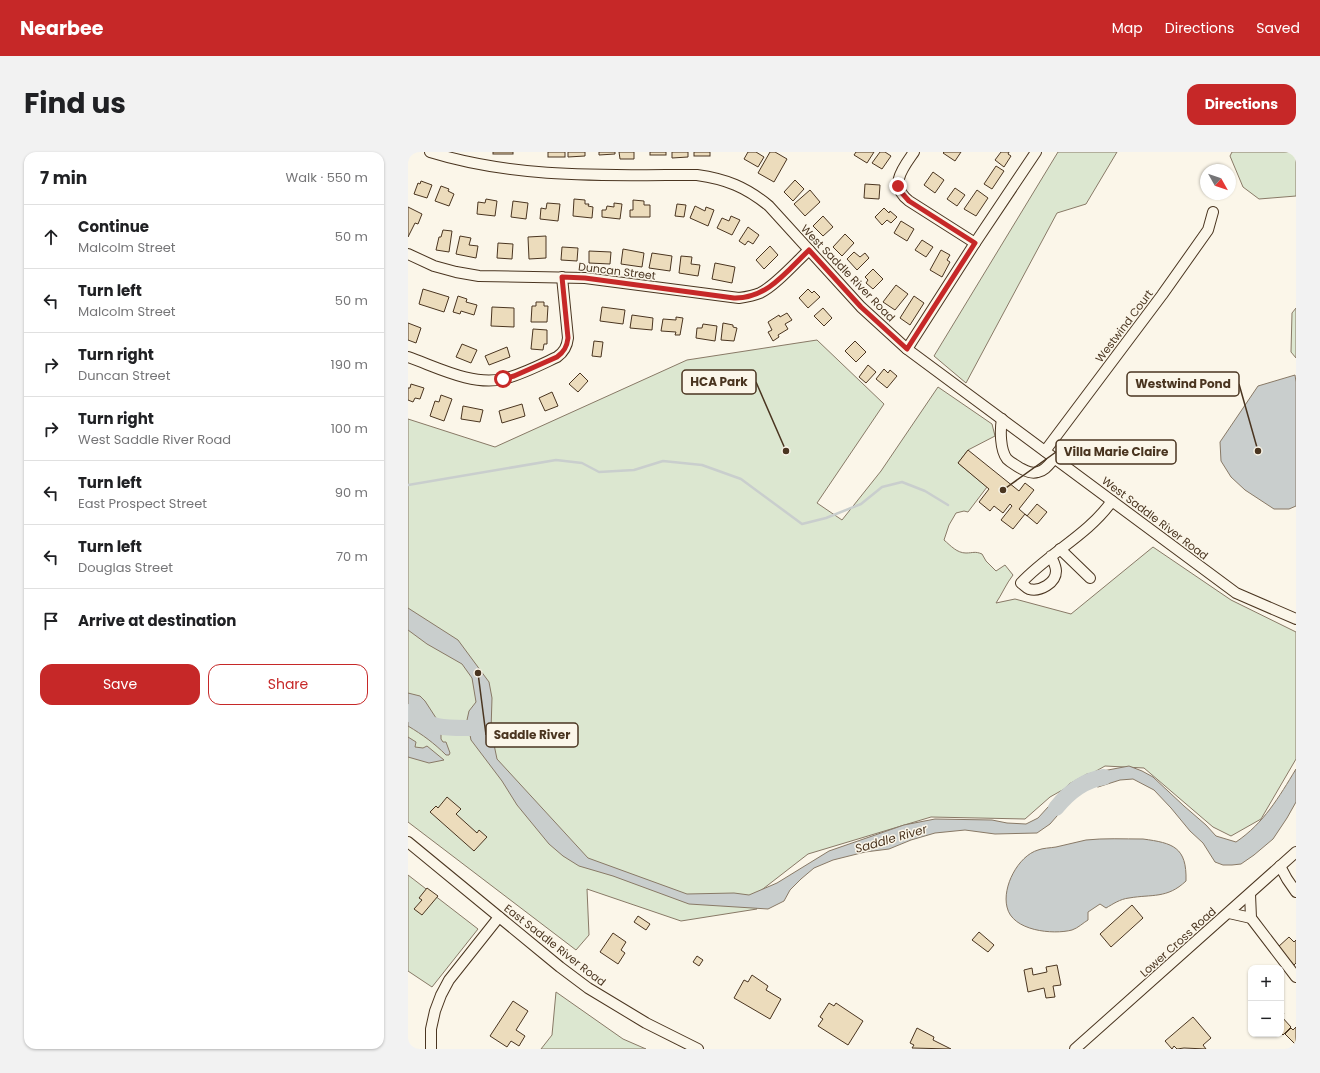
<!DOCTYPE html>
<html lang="en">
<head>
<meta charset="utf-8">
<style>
  :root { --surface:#fff; --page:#f2f2f2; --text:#202124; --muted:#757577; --line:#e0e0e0; --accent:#c62828 }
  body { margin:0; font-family:Poppins,sans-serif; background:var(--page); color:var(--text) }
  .controls { position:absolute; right:12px; bottom:12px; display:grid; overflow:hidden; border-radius:8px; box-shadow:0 1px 3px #0004 }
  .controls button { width:36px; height:36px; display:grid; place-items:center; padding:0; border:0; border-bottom:1px solid var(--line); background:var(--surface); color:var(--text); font:20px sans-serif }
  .compass { position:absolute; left:792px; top:12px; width:36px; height:36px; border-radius:50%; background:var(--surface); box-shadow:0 1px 3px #0004; rotate:130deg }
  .stop { position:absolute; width:12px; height:12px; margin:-9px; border:3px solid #c62828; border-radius:50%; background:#fff }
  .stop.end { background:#c62828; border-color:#fff; box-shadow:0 1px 4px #0008 }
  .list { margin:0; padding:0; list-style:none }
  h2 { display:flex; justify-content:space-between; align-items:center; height:52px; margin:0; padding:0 16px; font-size:17px }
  h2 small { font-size:13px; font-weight:400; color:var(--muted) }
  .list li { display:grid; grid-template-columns:26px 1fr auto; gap:12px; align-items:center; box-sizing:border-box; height:64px; padding:0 16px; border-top:1px solid var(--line) }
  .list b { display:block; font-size:15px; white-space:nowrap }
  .list p { margin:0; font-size:13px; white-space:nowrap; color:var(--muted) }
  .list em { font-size:13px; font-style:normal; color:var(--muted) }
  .actions { display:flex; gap:8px; padding:12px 16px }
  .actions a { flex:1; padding:9px 0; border:1px solid var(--accent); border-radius:12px; text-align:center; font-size:14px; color:var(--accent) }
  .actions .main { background:var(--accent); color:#fff }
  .icon { flex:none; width:22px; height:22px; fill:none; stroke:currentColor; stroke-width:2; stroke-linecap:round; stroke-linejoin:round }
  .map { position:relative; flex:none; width:888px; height:897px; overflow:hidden; border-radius:12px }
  header { display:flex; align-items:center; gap:24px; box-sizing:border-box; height:56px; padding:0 20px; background:var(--accent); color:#fff }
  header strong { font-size:19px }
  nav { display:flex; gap:22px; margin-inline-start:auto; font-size:14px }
  .intro { display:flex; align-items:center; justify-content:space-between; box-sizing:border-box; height:96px; padding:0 24px }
  h1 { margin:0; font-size:28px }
  .button { padding:10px 18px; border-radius:12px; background:var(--accent); color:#fff; font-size:14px; font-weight:700 }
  main { display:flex; gap:24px; padding:0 24px }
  aside { flex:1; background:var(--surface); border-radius:12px; box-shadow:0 1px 3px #0004 }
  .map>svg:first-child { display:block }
  .green { fill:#dce7d0; stroke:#887966 }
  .water { fill:#c9cecd; stroke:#887966 }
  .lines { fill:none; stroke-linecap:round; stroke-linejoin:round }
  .stream { stroke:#c9cecd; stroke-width:2.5 }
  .river { stroke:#c9cecd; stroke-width:16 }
  .building { fill:#ecdcbc; stroke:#4a3520 }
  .minor-casing { stroke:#4a3520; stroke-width:12 }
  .minor { stroke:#fbf6e9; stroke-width:10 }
  .route { stroke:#c62828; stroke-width:5 }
  .labels { text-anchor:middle; stroke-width:3; stroke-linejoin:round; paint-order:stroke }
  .street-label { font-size:11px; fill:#4a3520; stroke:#fbf6e9 }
  .water-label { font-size:12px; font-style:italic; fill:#4a3520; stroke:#fbf6e9 }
  .leader { fill:none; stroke:#4a3520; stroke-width:1.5 }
  .callout-dot { fill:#4a3520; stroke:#fbf6e9; stroke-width:1.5 }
  .callout { fill:#fbf6e9; stroke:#4a3520; stroke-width:1.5 }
  .callout-label { font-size:12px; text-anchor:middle; font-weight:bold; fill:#4a3520 }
</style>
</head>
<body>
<header>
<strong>Nearbee</strong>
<nav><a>Map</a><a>Directions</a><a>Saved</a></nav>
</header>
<div class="intro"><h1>Find us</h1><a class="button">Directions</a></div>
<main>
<aside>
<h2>7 min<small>Walk · 550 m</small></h2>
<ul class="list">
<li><svg class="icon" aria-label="ahead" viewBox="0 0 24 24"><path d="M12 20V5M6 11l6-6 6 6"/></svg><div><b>Continue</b><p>Malcolm Street</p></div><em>50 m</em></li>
<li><svg class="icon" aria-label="left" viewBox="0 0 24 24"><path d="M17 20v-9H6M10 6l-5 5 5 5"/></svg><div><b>Turn left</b><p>Malcolm Street</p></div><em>50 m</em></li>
<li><svg class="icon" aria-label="right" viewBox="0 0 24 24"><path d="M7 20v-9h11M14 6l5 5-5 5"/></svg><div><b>Turn right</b><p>Duncan Street</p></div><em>190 m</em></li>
<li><svg class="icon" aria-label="right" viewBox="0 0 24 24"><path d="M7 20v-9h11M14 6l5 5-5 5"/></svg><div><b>Turn right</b><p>West Saddle River Road</p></div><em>100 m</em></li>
<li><svg class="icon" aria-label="left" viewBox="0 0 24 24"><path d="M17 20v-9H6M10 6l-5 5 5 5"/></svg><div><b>Turn left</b><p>East Prospect Street</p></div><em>90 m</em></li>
<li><svg class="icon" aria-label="left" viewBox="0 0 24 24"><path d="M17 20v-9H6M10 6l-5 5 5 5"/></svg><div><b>Turn left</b><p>Douglas Street</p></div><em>70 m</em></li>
<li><svg class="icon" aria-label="arrive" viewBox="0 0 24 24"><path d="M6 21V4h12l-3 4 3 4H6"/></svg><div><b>Arrive at destination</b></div></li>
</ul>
<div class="actions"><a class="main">Save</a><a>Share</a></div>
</aside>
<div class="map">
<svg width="888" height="897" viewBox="0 0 888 897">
  <rect width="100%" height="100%" fill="#fbf6e9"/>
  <g class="green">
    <path d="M 650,0 L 709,0 L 678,52 L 649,61 L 558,231 L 526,204 Z"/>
    <path d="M 824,0 L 888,0 L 888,44 L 851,47 L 835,35 L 822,4 Z"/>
    <path d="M 888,156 L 888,206 L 883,200 L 884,161 Z"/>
    <path d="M 409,188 L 476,252 L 409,351 L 434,368 L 473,319 L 530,235 L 584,272 L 587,284 L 560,298 L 550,311 L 579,335 L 560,360 L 556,359 L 548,361 L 541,373 L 536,388 C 543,394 549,401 558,401 C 565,401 567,399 574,402 L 578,409 L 588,419 L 597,413 L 605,423 C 598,432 594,442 588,451 L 607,447 L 663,462 L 745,395 L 823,448 L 888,480 L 888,607 L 853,667 L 823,684 L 805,675 L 736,616 L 697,614 L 642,645 L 617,667 L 523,665 L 400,702 L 342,747 L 349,757 L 273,769 L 179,737 L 181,783 L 168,798 L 0,670 L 0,267 L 87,295 L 279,208 Z"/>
    <path d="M 0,723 L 70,777 L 24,835 L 0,819 Z"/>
    <path d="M 148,840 L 215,887 L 238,897 L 133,897 L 144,883 Z"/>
  </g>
  <g class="water">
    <path d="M 887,223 L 888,230 L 888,354 L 881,357 L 866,357 L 837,338 L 823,325 L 813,309 L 812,290 L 850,234 Z"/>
    <path d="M 0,456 L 50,488 L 81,530 L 84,546 L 83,578 L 89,607 L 180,706 L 279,742 L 326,741 L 341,743 L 369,731 L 421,699 L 496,673 L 527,667 L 584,668 L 599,671 L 618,672 L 630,666 L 661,632 L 679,622 L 721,614 L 734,619 L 745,625 L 776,654 L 798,673 L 808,684 L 828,690 C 856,671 871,645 888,617 L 888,650 L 879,666 L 865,687 L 846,703 L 833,712 L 824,713 L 815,713 L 807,710 L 795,691 L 782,679 L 763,656 L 746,638 L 725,627 L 712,628 L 690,635 L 682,632 L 674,632 L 666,637 L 661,643 L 659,651 L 649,664 L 642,672 L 629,681 L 587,682 L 557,678 L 527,681 L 503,688 L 481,697 L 457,700 L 425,708 L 406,716 L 393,727 L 382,738 L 376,749 L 360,757 L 281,752 L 205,724 L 171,714 L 155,704 L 141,692 L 109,653 L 94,629 L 63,588 L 59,568 L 61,559 L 68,550 L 64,526 L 54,512 L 19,492 L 0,478 Z"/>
    <path d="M 0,541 L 12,544 L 17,549 L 30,569 L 33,579 L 33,587 L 35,590 L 38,590 L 42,601 L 41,603 L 38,603 C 26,591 15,583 0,574 Z"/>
    <path d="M 0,585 L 8,590 L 7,595 L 15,596 L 19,594 L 36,608 L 21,611 L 0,605 Z"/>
    <path d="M 735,687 C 765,691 779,695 778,729 C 759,747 744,742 721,746 C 712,747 705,752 698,756 L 692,752 L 680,760 L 680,768 C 675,771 670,776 664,778 C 645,783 604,779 599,755 C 594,735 610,704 630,698 C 635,696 642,696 648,695 C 658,693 668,690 678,688 C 696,686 716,687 735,687 Z"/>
  </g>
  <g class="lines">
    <path class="stream" d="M 0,333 L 148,308 L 174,311 L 191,320 L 226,318 L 255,309 L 294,313 L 333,327 L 394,372 L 418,366 L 453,352 L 474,335 L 494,330 L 517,339 L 540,353"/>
    <g class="river">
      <path d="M 0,560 C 24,578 40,576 68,576 L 75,589"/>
      <path d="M 648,656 C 660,641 677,628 696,625"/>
    </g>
  </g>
  <g class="building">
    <rect x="85" y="0" width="20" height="2"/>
    <rect x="140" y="0" width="17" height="5"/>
    <path d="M 160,0 L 177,0 L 177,4 L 160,5 Z"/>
    <path d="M 191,0 L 207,0 L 207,2 L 191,3 Z"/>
    <path d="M 211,0 L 226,0 L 226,7 L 212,7 Z"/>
    <rect x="242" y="0" width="16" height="3"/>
    <path d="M 264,0 L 280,0 L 280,5 L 264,6 Z"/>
    <rect x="286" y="0" width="16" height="4"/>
    <path d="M 340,0 L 348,0 L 356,5 L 350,15 L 336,7 Z"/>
    <path d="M 362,0 L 367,0 L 379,7 L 366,30 L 350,21 Z"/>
    <path d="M 448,0 L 466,0 L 459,11 L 446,3 Z"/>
    <path d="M 472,0 L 477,0 L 483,4 L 474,17 L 464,11 Z"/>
    <path d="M 536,0 L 553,0 L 547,9 L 535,1 Z"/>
    <path d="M 593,0 L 601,0 L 600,2 L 603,4 L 596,15 L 587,8 Z"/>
    <path d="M 588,14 L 596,19 L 584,37 L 576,32 Z"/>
    <path d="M 525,20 L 536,28 L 527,41 L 516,33 Z"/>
    <path d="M 387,28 L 396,37 L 385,49 L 376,40 Z"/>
    <path d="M 13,29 L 24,33 L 19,46 L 6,42 L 10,31 L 12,32 Z"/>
    <path d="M 457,32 L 472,33 L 471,47 L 456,46 Z"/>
    <path d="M 33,34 L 41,37 L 40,39 L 46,42 L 41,54 L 27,49 Z"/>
    <path d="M 547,36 L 557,43 L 549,54 L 539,47 Z"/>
    <path d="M 402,38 L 412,50 L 397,64 L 386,52 Z"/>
    <path d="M 569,38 L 580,46 L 568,64 L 556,57 Z"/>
    <path d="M 78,47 L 89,49 L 87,64 L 69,62 L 70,50 L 77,51 Z"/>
    <path d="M 166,47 L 177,48 L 177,52 L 181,52 L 180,54 L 185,55 L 184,66 L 165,64 Z"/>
    <path d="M 225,48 L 236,49 L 236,53 L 242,53 L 242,65 L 222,65 L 222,58 L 225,58 Z"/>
    <path d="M 105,49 L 120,51 L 118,67 L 103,65 Z"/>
    <path d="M 139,51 L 152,52 L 150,69 L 132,67 L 133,56 L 138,57 Z"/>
    <path d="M 206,51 L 214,52 L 212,67 L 194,65 L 194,58 L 198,58 L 199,54 L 206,55 Z"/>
    <path d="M 269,52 L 278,53 L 276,65 L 267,64 Z"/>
    <path d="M 287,54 L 297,59 L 298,55 L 306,58 L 300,74 L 282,66 Z"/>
    <path d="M 0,55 L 14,62 L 10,72 L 7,71 L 0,85 Z"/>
    <path d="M 476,56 L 481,61 L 482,59 L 489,65 L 483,71 L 479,68 L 474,73 L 467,65 Z"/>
    <path d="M 323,64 L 332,68 L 324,83 L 309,76 L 314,66 L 321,69 Z"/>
    <path d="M 415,64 L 425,75 L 415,84 L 405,74 Z"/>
    <path d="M 493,69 L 506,77 L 499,89 L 486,81 Z"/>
    <path d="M 340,75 L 351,83 L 345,92 L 340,89 L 337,93 L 331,89 Z"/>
    <path d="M 35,78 L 44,79 L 41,100 L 28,98 L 31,85 L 33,85 Z"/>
    <path d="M 437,82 L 446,91 L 434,104 L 425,95 Z"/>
    <path d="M 52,84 L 63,86 L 61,93 L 70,94 L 68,106 L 48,102 Z"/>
    <path d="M 138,84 L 138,106 L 121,107 L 120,85 Z"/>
    <path d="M 514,88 L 525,95 L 518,105 L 507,98 Z"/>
    <path d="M 90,91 L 105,92 L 104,107 L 89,106 Z"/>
    <path d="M 362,94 L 370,103 L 356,117 L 348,108 Z"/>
    <path d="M 154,95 L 170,96 L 169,109 L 153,108 Z"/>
    <path d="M 215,97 L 236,101 L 234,115 L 213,112 Z"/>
    <path d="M 533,98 L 542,103 L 539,108 L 542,110 L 534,125 L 522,118 Z"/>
    <path d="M 181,99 L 203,100 L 202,112 L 181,111 Z"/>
    <path d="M 446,100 L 452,105 L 457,101 L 461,106 L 449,118 L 439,107 Z"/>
    <path d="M 244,101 L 264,104 L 262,119 L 241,116 Z"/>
    <path d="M 273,104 L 284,105 L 283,112 L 292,113 L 290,124 L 271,121 Z"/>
    <path d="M 307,111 L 327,115 L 324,131 L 304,127 Z"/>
    <path d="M 465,117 L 475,127 L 465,137 L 458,131 L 460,128 L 457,125 Z"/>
    <path d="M 488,133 L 500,142 L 487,158 L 475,150 Z"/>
    <path d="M 15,137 L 41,145 L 36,160 L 11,152 Z"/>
    <path d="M 400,137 L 404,141 L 406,139 L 412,145 L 400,156 L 391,146 Z"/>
    <path d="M 50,144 L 59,147 L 58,150 L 69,153 L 66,163 L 53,159 L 52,162 L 45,160 Z"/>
    <path d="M 506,144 L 516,151 L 502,173 L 492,166 Z"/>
    <path d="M 128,150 L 136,150 L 136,154 L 140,154 L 139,170 L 123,170 L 124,154 L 128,154 Z"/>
    <path d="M 84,155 L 106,156 L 106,175 L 83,174 Z"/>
    <path d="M 194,155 L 217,158 L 215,172 L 192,169 Z"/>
    <path d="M 415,156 L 424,166 L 416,174 L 406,164 Z"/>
    <path d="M 379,161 L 384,168 L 377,172 L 380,177 L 370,183 L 371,185 L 365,189 L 360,180 L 364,178 L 360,170 L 371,163 L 372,165 Z"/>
    <path d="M 224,163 L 245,166 L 244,178 L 222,176 Z"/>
    <path d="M 268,165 L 275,166 L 272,183 L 267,183 L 268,180 L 253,179 L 255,167 L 268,168 Z"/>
    <path d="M 0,171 L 13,176 L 8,191 L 0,188 Z"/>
    <path d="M 315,171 L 325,173 L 325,175 L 329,176 L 326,189 L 313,188 Z"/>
    <path d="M 295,172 L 309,174 L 307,189 L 288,186 L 289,176 L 294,176 Z"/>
    <path d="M 125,177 L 139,178 L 139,192 L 136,192 L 135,198 L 123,197 Z"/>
    <path d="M 186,189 L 195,190 L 193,205 L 184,204 Z"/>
    <path d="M 447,189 L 458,200 L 448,210 L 437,199 Z"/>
    <path d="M 54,192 L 69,198 L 63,211 L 48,205 Z"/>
    <path d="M 99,195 L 102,205 L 81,213 L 77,204 Z"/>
    <path d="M 460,213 L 468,220 L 458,231 L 451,225 Z"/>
    <path d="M 476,217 L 480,221 L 482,218 L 489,224 L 479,236 L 468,227 Z"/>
    <path d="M 172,221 L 180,229 L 170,240 L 161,232 Z"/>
    <path d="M 3,232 L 16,236 L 12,247 L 7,246 L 5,250 L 0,248 L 0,236 L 2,236 Z"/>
    <path d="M 144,240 L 150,254 L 137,259 L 131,246 Z"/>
    <path d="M 33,243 L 44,247 L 36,269 L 22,264 L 27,249 L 31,250 Z"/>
    <path d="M 114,252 L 117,264 L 94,271 L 91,259 Z"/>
    <path d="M 55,254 L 75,258 L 72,270 L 53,267 Z"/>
    <path d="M 560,298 L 611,339 L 617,331 L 626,338 L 611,357 L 619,364 L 629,352 L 639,360 L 629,372 L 617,362 L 605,377 L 593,368 L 604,354 L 602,352 L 595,361 L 586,354 L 582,359 L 571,350 L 581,337 L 550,311 Z"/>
    <path d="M 39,645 L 53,657 L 48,662 L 69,681 L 71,678 L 79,685 L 66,699 L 22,660 L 28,654 L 30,656 Z"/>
    <path d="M 19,736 L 30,744 L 14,763 L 6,757 L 14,748 L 11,746 Z"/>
    <path d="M 724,753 L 735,766 L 703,795 L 692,782 Z"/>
    <path d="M 230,764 L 242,772 L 238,778 L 226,770 Z"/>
    <path d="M 571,780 L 586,793 L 580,800 L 564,788 Z"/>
    <path d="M 205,781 L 218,790 L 213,798 L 217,801 L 210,812 L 192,800 Z"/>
    <path d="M 881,785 L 886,790 L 888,788 L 888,811 L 886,813 L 870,795 Z"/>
    <path d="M 289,804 L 295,808 L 291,814 L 285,810 Z"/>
    <path d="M 649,813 L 653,833 L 645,834 L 647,845 L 638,846 L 636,836 L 620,840 L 616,818 L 624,816 L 625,823 L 639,820 L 638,815 Z"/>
    <path d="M 344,823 L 360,834 L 358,838 L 373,847 L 362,867 L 326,846 L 336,828 L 340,830 Z"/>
    <path d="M 105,849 L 120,859 L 108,878 L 117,884 L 111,894 L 103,889 L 99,895 L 82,884 Z"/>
    <path d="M 421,851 L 426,854 L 428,851 L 455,869 L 440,893 L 410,874 L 415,867 L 412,865 Z"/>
    <path d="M 873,858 L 876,862 L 873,864 L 883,875 L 875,883 L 873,881 Z"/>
    <path d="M 785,865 L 803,886 L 795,893 L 798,897 L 776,896 L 769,897 L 766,894 L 764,897 L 757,889 Z"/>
    <path d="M 888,875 L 888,890 L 887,892 L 877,882 L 883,876 L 885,878 Z"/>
    <path d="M 509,876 L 526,885 L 525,888 L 543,897 L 504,896 L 506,893 L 502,891 Z"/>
  </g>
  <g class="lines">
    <g class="minor-casing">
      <g id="minor">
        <path d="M 22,0 C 109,27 199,23 289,23 C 318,27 338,35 361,54 L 453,155 L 499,197 L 828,441 L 888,467"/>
        <path d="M 506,0 C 495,16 480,33 501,49 L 567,91"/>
        <path d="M 0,102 L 26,114 L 48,120 L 71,124 L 177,126 L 331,146 C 338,145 345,144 352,141 C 367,134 388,110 401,98"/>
        <path d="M 499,197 L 567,91 L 628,0"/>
        <path d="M 0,205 C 29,215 64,234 95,227 C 113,223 132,213 149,205 C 156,200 159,195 160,186 L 154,125"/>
        <path d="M 594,267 C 592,278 592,298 599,307 C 603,311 608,313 612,316 C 618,319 623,322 630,320 C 637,319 642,311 647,306"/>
        <path d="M 637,299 L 754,143 L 800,78 L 805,60"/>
        <path d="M 652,397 L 682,426"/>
        <path d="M 643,404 C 645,409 648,414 648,419 C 648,431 632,440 621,437 C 618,436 616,433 613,431 C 641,401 680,383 704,349"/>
        <path d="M 0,690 L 152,815 L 180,836 L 238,871 L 290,897"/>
        <path d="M 872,714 L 879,727 L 888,740"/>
        <path d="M 842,742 L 843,766 L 888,825"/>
        <path d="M 821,761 L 843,766"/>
        <path d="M 23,897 L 23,877 L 27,859 L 33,843 L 41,828 L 91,765"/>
        <path d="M 667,897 L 888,700"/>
      </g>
    </g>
    <use href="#minor" class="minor"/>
  </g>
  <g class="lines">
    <path class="route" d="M 95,227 L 106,224 L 149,205 C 156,200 159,195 160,186 L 154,125 L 177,126 L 326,146 C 359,147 379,119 401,98 L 453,155 L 499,197 L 567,91 L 501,49 L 493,40 L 490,34"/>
  </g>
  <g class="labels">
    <g class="street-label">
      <text transform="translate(209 119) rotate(7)" y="4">Duncan Street</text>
      <text transform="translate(440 121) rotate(46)" y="4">West Saddle River Road</text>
      <text transform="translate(716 174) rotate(-53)" y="4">Westwind Court</text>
      <text transform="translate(747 366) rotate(37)" y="4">West Saddle River Road</text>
      <text transform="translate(770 790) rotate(-42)" y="4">Lower Cross Road</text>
      <text transform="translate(147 793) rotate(38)" y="4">East Saddle River Road</text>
    </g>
    <g class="water-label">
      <text transform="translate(483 687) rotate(-16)" y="4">Saddle River</text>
    </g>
  </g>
  <path class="leader" d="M378 299L348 230M850 299L831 232M595 338L648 300M70 521L78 583"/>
  <g class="callout-dot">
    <circle cx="378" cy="299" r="4"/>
    <circle cx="850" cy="299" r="4"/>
    <circle cx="595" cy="338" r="4"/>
    <circle cx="70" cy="521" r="4"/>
  </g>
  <g class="callout">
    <rect x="274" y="218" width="74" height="24" rx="4"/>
    <rect x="719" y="220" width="112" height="24" rx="4"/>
    <rect x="648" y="288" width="120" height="24" rx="4"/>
    <rect x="78" y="571" width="92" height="24" rx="4"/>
  </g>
  <g class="callout-label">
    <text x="311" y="234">HCA Park</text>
    <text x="775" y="236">Westwind Pond</text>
    <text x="708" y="304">Villa Marie Claire</text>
    <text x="124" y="587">Saddle River</text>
  </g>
</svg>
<div class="controls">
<button>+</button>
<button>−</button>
</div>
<svg class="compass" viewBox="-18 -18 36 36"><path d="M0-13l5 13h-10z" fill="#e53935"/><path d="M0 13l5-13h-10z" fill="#757577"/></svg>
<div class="stop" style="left:95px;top:227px"></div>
<div class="stop end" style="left:490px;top:34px"></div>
</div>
</main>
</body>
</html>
